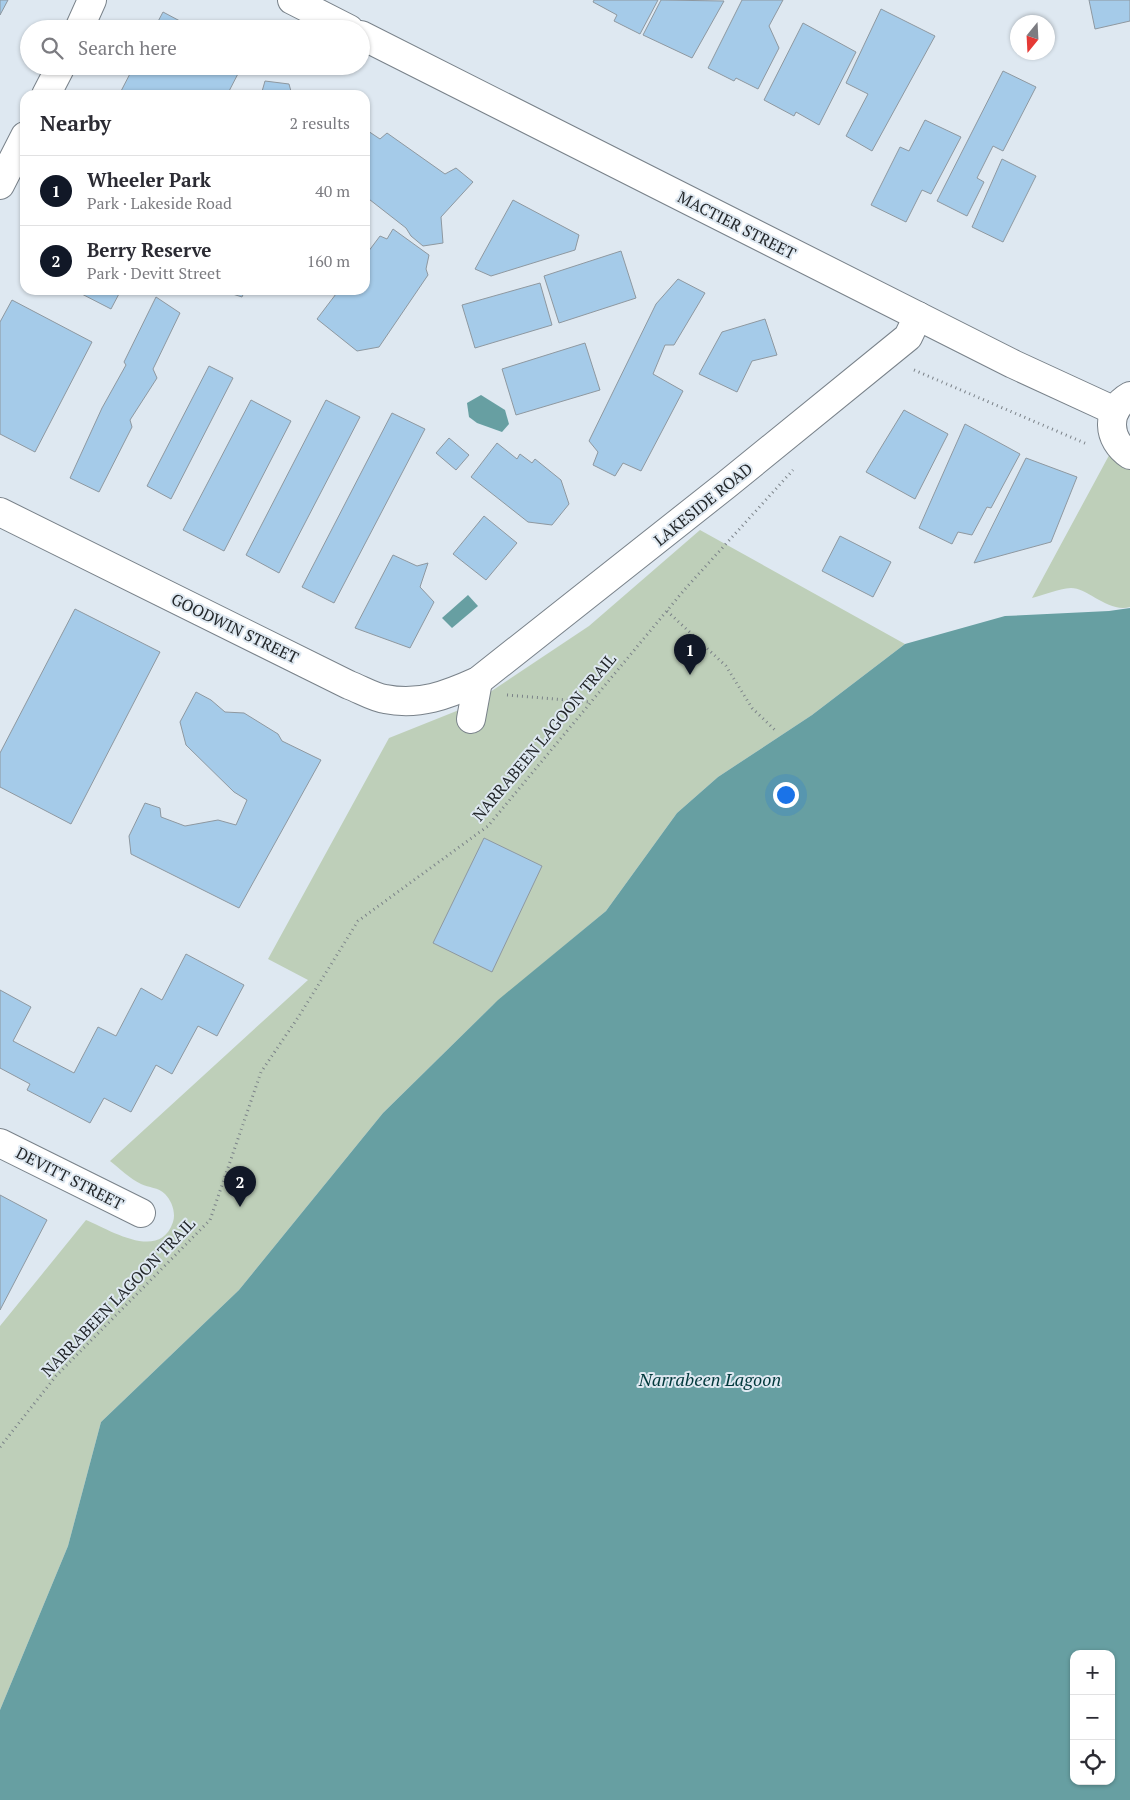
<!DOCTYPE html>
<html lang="en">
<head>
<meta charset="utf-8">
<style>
  :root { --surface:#fff; --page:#f2f2f3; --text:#2b2b33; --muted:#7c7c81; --line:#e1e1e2; --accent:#111827 }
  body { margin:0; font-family:"PT Serif",serif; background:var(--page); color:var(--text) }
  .controls { position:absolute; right:15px; bottom:15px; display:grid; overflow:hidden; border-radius:10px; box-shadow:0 1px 4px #0004 }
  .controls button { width:45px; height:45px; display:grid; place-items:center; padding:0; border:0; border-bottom:1px solid var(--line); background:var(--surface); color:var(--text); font:25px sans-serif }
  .compass { position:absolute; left:1010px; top:15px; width:45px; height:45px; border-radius:50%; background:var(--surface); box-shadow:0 1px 4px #0004; rotate:198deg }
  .you { position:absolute; left:785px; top:794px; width:18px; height:18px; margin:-12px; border:4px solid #fff; border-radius:50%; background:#1a73e8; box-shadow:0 0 0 8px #1a73e833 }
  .badge { display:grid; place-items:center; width:32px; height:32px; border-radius:50%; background:var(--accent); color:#fff; font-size:16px; font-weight:700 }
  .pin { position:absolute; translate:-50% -41px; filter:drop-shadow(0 1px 2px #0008) }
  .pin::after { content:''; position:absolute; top:26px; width:18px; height:15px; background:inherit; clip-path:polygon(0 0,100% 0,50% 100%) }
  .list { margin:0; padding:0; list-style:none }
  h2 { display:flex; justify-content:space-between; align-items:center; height:65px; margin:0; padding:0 20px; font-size:21px }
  h2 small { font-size:16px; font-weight:400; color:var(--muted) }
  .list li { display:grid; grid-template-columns:32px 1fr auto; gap:15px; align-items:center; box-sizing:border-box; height:70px; padding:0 20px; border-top:1px solid var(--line) }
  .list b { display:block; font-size:19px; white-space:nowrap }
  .list p { margin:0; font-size:16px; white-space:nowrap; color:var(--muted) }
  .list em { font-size:16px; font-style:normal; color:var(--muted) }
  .icon { flex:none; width:28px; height:28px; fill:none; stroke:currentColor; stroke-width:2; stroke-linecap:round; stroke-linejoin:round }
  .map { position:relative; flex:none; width:1130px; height:1800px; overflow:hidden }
  .search { position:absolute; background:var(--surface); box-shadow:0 1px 4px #0004; left:20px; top:20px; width:350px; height:55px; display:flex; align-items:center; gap:12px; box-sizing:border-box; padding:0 18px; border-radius:28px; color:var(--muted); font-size:19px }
  .panel { position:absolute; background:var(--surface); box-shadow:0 1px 4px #0004; left:20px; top:90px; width:350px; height:205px; border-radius:15px }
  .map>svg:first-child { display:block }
  .green { fill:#becfb9 }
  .water { fill:#679fa2; fill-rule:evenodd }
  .building { fill:#a5cbe9; stroke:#8e98a0 }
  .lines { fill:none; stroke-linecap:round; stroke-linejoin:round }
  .minor-casing { stroke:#79828a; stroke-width:30 }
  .path { stroke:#7b8288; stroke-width:3; stroke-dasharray:1 4; stroke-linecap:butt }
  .minor { stroke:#fff; stroke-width:28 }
  .labels { text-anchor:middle; stroke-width:4; stroke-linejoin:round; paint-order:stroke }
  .street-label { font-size:16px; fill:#23272a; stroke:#dee8f1 }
  .water-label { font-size:18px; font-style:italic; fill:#00383b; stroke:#dee8f1 }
</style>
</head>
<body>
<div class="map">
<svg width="1130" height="1800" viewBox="0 0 1130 1800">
  <rect width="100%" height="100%" fill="#dee8f1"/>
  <g class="green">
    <path d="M 1113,448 L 1130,456 L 1130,607 C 1108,613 1088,588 1071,588 C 1058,589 1044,595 1032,598 Z"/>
    <path d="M 700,530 L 905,644 L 812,715 L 718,777 L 677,813 L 606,911 L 493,1005 L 383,1113 L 239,1290 L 101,1422 L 68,1546 L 0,1710 L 0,1326 L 86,1220 C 110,1230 160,1262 173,1222 C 176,1213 172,1201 165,1194 C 158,1187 149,1188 141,1184 C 130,1179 119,1168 110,1161 L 308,980 L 268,959 L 389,738 L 469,706 L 589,626 Z"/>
  </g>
  <g class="water">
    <path d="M 481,395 L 505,410 L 509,424 L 502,432 L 477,423 L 469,417 L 467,403 Z"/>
    <path d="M 468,595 L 478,606 L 452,628 L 442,618 Z"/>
    <path d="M 1130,608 L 1130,1800 L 0,1800 L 0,1710 L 68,1546 L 101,1422 L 239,1290 L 383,1113 L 498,1000 L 606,911 L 677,813 L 718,777 L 812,715 L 905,644 L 1005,616 L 1109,611 ZM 1074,1654 L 1111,1654 L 1111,1781 L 1074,1781 Z"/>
  </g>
  <g class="building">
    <path d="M 0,0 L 8,0 L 0,15 Z"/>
    <path d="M 594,0 L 658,0 L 640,34 L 614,21 L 617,15 L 593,2 Z"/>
    <path d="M 661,0 L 724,1 L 692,58 L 643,35 Z"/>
    <path d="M 742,0 L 783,0 L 769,26 L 779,48 L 758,89 L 736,78 L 734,81 L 708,68 Z"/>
    <path d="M 1089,0 L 1130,0 L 1130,21 L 1095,29 Z"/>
    <path d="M 881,9 L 935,36 L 872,151 L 846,136 L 868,94 L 846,83 Z"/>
    <path d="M 163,12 L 195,29 L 154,29 Z"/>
    <path d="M 803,23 L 856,52 L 819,125 L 796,112 L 794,116 L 764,100 Z"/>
    <path d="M 134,66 L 242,66 L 227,95 L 119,95 Z"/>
    <path d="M 1003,71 L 1036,87 L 1003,151 L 993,146 L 977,178 L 984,182 L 967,216 L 937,201 Z"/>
    <path d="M 265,81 L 289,84 L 292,95 L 261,95 Z"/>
    <path d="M 925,120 L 961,137 L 931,194 L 922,190 L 906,222 L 871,205 L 900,147 L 909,151 Z"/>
    <path d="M 365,129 L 380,139 L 387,133 L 445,174 L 456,168 L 473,182 L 441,217 L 443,243 L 423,246 L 411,236 L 406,228 L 365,196 Z"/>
    <path d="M 1002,159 L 1036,176 L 1003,242 L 972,227 Z"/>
    <path d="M 513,200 L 579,235 L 575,250 L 491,276 L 475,269 Z"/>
    <path d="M 393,229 L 429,255 L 426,269 L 428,275 L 379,347 L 357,351 L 317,319 L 339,290 L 365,290 L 365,256 L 380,236 L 387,239 Z"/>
    <path d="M 621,251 L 636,298 L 559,323 L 544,276 Z"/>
    <path d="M 678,279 L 705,293 L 674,345 L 665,345 L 653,374 L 683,391 L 641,471 L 623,463 L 615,476 L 593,465 L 598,452 L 589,441 L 656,304 Z"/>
    <path d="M 540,283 L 552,325 L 475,348 L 462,305 Z"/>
    <path d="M 74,290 L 121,290 L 111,309 Z"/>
    <path d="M 220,290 L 245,290 L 242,297 Z"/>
    <path d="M 156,297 L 180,313 L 153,369 L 157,378 L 130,420 L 132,427 L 99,492 L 70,478 L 102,408 L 126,365 L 124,362 Z"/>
    <path d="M 12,300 L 92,342 L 35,452 L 0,434 L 0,322 Z"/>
    <path d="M 765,319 L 777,355 L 752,361 L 737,392 L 699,374 L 722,332 Z"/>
    <path d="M 585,343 L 600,390 L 516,415 L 502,369 Z"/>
    <path d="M 209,366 L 233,378 L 171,499 L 147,486 Z"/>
    <path d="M 251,400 L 291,421 L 224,551 L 183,530 Z"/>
    <path d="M 326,400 L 360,417 L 279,573 L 246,555 Z"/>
    <path d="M 904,410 L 948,434 L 915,499 L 866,472 Z"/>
    <path d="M 392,413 L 425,429 L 334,603 L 302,587 Z"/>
    <path d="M 965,424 L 1020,454 L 991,508 L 987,507 L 972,535 L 958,532 L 952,544 L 919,528 Z"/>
    <path d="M 449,438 L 469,455 L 456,470 L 436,453 Z"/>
    <path d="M 497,443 L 517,459 L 520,454 L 532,463 L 535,459 L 561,480 L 569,504 L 552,525 L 528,522 L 471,477 Z"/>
    <path d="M 1026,458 L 1077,477 L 1051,542 L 974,563 Z"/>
    <path d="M 484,516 L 517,543 L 486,580 L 453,554 Z"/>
    <path d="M 840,536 L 891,562 L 873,597 L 822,571 Z"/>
    <path d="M 393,555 L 417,566 L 428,563 L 420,587 L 434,602 L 410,648 L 355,628 Z"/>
    <path d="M 75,609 L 160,652 L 71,824 L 0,787 L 0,753 Z"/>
    <path d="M 196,692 L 211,700 L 225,712 L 244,713 L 278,734 L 282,741 L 321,760 L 239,908 L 131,854 L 129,836 L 145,803 L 160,808 L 161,817 L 185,826 L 218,820 L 236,825 L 247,800 L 234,792 L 186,745 L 180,722 Z"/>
    <path d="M 484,838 L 542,866 L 492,972 L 433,943 Z"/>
    <path d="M 186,954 L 244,985 L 217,1036 L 198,1026 L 172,1074 L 156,1065 L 131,1112 L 104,1098 L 90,1123 L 27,1090 L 30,1084 L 0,1068 L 0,990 L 31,1007 L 13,1041 L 74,1073 L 98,1027 L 116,1036 L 141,988 L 162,1000 Z"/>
    <path d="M 0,1195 L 47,1220 L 0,1310 Z"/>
  </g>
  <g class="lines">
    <g class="minor-casing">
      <g id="minor">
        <path d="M 292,0 L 349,29"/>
        <path d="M 79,29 L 92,0"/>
        <path d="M 361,35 L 1013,364 L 1115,411"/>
        <path d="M 46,95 L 61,66"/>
        <path d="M 0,185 L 25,136"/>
        <path d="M 1130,396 C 1105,410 1107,440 1130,455"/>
        <path d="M 0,512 L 349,685 C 360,689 373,697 385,699 C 419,706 447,695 478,681 L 726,485 L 908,337 L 918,316"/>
        <path d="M 471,719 L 478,681"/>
        <path d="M 0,1143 L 141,1213"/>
      </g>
    </g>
    <g class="path">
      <path d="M 914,370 L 1087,444"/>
      <path d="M 667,611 L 726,666 L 752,708 L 777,732"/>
      <path d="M 507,695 L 591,702"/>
      <path d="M 0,1447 L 56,1376 L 210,1220 L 261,1072 L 299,1016 L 358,921 L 488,826 L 685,589 L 793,470"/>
    </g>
    <use href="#minor" class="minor"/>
  </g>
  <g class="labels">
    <g class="street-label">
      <text transform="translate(737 225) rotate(27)" y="6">MACTIER STREET</text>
      <text transform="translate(703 504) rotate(-39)" y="6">LAKESIDE ROAD</text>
      <text transform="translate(235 628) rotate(26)" y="6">GOODWIN STREET</text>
      <text transform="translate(544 737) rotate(-50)" y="6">NARRABEEN LAGOON TRAIL</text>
      <text transform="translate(70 1178) rotate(27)" y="6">DEVITT STREET</text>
      <text transform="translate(118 1297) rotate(-46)" y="6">NARRABEEN LAGOON TRAIL</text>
    </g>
    <g class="water-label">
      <text x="710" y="1386">Narrabeen Lagoon</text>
    </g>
  </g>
</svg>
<div class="controls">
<button>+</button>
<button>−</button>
<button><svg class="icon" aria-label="locate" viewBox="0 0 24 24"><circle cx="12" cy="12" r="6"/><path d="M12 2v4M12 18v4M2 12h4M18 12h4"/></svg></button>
</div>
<svg class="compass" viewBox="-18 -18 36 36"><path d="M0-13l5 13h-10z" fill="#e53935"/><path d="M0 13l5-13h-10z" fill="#7c7c81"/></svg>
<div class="you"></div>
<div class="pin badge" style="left:690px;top:675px">1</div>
<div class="pin badge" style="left:240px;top:1207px">2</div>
<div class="search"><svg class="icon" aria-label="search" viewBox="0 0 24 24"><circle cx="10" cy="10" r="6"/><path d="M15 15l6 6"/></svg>Search here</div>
<section class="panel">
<h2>Nearby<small>2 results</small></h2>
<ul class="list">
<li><span class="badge">1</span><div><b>Wheeler Park</b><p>Park · Lakeside Road</p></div><em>40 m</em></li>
<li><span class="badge">2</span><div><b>Berry Reserve</b><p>Park · Devitt Street</p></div><em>160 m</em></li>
</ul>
</section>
</div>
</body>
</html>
